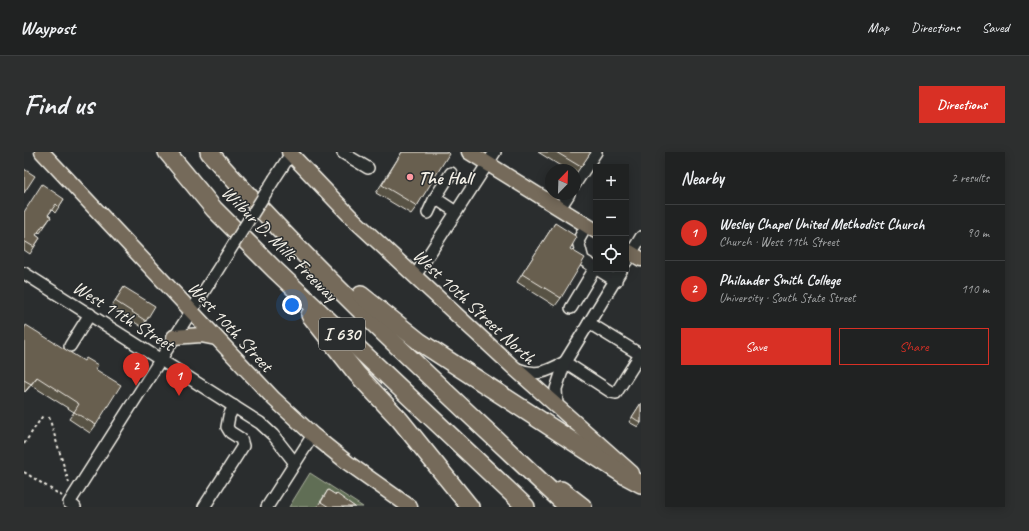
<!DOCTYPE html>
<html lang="en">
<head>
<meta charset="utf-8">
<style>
  :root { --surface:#202222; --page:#2d2f2f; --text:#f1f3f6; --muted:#a2a4a5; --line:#3d3f40; --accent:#d93025 }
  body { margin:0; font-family:Caveat,sans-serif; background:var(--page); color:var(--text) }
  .controls { position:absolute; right:12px; top:12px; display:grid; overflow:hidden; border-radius:0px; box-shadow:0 2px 10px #0003 }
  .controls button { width:36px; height:36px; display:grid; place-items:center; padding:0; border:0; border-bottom:1px solid var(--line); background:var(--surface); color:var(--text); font:20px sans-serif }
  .compass { position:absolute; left:521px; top:12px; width:36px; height:36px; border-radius:50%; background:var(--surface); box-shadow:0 2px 10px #0003; rotate:23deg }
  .you { position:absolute; left:268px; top:153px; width:14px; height:14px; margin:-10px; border:3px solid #fff; border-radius:50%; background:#1a73e8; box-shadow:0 0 0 6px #1a73e833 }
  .badge { display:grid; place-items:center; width:26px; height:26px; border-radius:50%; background:var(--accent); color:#fff; font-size:13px; font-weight:700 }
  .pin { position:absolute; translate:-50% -33px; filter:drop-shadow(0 1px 2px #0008) }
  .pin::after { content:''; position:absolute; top:21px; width:14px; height:12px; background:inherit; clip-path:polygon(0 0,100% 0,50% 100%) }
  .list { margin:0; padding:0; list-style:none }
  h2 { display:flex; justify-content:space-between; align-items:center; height:52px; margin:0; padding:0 16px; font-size:17px }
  h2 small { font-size:13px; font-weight:400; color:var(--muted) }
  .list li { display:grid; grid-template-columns:26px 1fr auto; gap:12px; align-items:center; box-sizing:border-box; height:56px; padding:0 16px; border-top:1px solid var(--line) }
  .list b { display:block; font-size:15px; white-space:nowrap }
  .list p { margin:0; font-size:13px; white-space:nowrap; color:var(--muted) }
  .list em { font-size:13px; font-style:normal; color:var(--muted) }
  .actions { display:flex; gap:8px; padding:12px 16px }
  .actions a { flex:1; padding:9px 0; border:1px solid var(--accent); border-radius:0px; text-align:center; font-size:14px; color:var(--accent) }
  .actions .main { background:var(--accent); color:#fff }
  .icon { flex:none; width:22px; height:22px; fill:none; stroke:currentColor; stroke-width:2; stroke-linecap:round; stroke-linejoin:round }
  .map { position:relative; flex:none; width:617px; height:355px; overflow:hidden; border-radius:0px }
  header { display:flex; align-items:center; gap:24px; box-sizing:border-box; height:56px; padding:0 20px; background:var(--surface); border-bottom:1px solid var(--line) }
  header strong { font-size:19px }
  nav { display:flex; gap:22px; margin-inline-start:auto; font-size:14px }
  .intro { display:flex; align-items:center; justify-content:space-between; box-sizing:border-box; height:96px; padding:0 24px }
  h1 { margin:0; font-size:28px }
  .button { padding:10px 18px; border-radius:0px; background:var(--accent); color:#fff; font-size:14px; font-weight:700 }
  main { display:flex; gap:24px; padding:0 24px }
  aside { flex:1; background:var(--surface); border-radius:0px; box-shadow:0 2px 10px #0003 }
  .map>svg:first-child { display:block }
  .green { fill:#616e55; stroke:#aab09e }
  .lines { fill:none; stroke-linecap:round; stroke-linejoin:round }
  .minor-casing { stroke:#f4f1e8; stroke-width:14 }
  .major-casing { stroke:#f4f1e8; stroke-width:17 }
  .highway-casing { stroke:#f4f1e8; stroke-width:20 }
  .path { stroke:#f4f1e8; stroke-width:2; stroke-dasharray:3 3; stroke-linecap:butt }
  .minor { stroke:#2a2d2e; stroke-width:11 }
  .major { stroke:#746a5a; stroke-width:14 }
  .highway { stroke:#746a5a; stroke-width:17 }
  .minor-bridge-casing { stroke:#f4f1e8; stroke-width:14; stroke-linecap:butt }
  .minor-bridge { stroke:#2a2d2e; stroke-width:11 }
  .wall { fill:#595245; stroke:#f4f1e8 }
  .shaded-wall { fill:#494238; stroke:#f4f1e8 }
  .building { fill:#685f50; stroke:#f4f1e8 }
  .poi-dot { fill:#ff9aa2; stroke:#2a2d2e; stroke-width:1.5 }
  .labels { text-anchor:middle; stroke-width:3; stroke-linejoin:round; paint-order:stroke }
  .shield { fill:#2a2d2e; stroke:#b7b6b0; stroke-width:1 }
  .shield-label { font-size:18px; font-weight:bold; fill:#f4f1e8 }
  .poi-label { font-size:19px; font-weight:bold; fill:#f4f1e8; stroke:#2a2d2e; text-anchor:start }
  .street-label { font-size:19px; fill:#f4f1e8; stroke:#2a2d2e }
</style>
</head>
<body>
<header>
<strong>Waypost</strong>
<nav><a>Map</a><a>Directions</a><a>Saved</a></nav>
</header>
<div class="intro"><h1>Find us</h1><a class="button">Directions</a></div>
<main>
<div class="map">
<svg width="617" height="355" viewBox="0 0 617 355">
  <rect width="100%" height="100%" fill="#2a2d2e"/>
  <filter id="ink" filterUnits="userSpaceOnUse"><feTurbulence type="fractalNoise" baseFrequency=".025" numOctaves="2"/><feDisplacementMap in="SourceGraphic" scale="8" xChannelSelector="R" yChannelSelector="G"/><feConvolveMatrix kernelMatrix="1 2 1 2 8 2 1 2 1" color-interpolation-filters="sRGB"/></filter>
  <g filter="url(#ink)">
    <path class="green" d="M 286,321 L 339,355 L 265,355 Z"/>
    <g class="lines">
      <g class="minor-casing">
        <g id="minor">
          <path d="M 319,1 L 344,16"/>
          <path d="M 427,21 L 411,46 L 432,60"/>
          <path d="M 251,26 L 268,0"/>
          <path d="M 551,32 L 572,0"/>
          <path d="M 536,56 L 545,42"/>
          <path d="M 404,61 L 411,46"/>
          <path d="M 563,73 L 554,89 L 559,108 L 572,116"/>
          <path d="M 602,110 L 617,85"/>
          <path d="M 573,117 L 592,129"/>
          <path d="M 0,121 L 236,271 L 249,283 L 271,311"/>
          <path d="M 391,124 L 471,0"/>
          <path d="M 547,156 L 571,116"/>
          <path d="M 565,171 L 617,203"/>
          <path d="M 46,194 L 66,162"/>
          <path d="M 541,210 L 587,240 L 592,241 L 616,203"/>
          <path d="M 494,217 C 513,225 524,219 541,210"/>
          <path d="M 533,254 L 532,237 L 541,210 L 598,117"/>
          <path d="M 51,355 L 45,351 L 191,122"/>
          <path d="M 180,355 L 219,294 L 217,287 L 206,280 L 203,275 L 205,264 L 210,254"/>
          <path d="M 243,355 L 289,283"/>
        </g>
      </g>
      <g class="major-casing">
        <g id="major">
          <path d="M 18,0 L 250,247 L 289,283 L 324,311 L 386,355"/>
          <path d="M 265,0 L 327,65 L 490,216 L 608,321"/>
          <path d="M 445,0 L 572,79"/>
          <path d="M 602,98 L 617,107"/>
          <path d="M 150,185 L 177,183 L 192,186"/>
        </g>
      </g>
      <g class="highway-casing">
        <g id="highway">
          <path d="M 143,0 L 190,57 L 250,117 L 502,355"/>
          <path d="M 185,0 C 296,126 422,240 544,355"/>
          <path d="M 337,143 L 396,190 L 602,324 L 617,332"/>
          <path d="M 286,163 L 333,222 L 376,268 L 446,355"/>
          <path d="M 537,338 L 559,355"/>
        </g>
      </g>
      <g class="path">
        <path d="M 25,265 L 45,331"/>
        <path d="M 0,292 L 20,262"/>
        <path d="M 0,320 L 38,344"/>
      </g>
      <use href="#minor" class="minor"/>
      <use href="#major" class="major"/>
      <use href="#highway" class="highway"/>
      <g class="minor-bridge-casing">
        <path id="minor-bridge" d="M 191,122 L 251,26"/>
      </g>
      <use href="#minor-bridge" class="minor-bridge"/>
    </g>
    <g class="wall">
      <path d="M 378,0 L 423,0 L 393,54 L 387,62 L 352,41 Z"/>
      <path d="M 514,0 L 567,0 L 551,23 L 551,18 L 543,18 Z"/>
      <path d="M 40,47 L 31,61 L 28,58 L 24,63 L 27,65 L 16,81 L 15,80 L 12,83 L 16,86 L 6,102 L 0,98 L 0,60 Z"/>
      <path d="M 531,71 L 537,146 L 531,154 L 493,130 Z"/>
      <path d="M 100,135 L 122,169 L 118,175 L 87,155 Z"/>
      <path d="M 0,176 L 71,217 L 72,273 L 66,281 L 45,267 L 50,260 L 7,233 L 1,240 L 0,239 Z"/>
      <path d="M 617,251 L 617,271 L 614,275 L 605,270 Z"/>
      <path d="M 304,338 L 331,355 L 293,355 Z"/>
    </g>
    <path class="shaded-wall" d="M 13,225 L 7,233 L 1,240 L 7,232 Z"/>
    <g class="building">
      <path d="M 378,0 L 423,0 L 425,2 L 393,54 L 358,33 Z"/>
      <path d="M 532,0 L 567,0 L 557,15 Z"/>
      <path d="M 0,17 L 11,24 L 0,41 Z"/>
      <path d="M 18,32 L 40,47 L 35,55 L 32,52 L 24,63 L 27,65 L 20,74 L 19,73 L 12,83 L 16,86 L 10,95 L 0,89 L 0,60 Z"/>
      <path d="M 531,71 L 553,85 L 546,97 L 561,106 L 537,146 L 498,122 Z"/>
      <path d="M 100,135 L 131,154 L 122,169 L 91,149 Z"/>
      <path d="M 2,173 L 60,209 L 62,206 L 74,213 L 71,217 L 97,233 L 72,273 L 50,260 L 55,252 L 13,225 L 7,232 L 0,228 L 0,177 Z"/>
      <path d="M 617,251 L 617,271 L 608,265 Z"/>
      <path d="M 304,338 L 312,343 L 313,342 L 331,355 L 305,355 L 297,350 Z"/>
    </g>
  </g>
  <circle class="poi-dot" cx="386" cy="25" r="4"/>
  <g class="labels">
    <rect class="shield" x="295" y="166" width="46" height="32" rx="3"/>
    <g class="shield-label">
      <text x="318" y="188">I 630</text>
    </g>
    <g class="poi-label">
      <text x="394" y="32">The Hall</text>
    </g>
    <g class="street-label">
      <text transform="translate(256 91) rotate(45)" y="7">Wilbur D. Mills Freeway</text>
      <text transform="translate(451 154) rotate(43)" y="7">West 10th Street North</text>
      <text transform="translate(100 163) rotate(32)" y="7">West 11th Street</text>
      <text transform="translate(207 174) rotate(47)" y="7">West 10th Street</text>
    </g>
  </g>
</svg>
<div class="controls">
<button>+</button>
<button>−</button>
<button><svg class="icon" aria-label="locate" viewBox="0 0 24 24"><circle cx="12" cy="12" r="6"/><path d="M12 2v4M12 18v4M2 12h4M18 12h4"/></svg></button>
</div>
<svg class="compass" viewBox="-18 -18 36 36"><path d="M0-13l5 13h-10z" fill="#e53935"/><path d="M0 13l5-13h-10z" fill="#a2a4a5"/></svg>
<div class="you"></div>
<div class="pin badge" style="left:155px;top:244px">1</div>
<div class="pin badge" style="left:112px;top:234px">2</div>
</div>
<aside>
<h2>Nearby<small>2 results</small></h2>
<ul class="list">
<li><span class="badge">1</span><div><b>Wesley Chapel United Methodist Church</b><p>Church · West 11th Street</p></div><em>90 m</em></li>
<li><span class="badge">2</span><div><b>Philander Smith College</b><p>University · South State Street</p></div><em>110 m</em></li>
</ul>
<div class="actions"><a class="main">Save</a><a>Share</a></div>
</aside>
</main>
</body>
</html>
